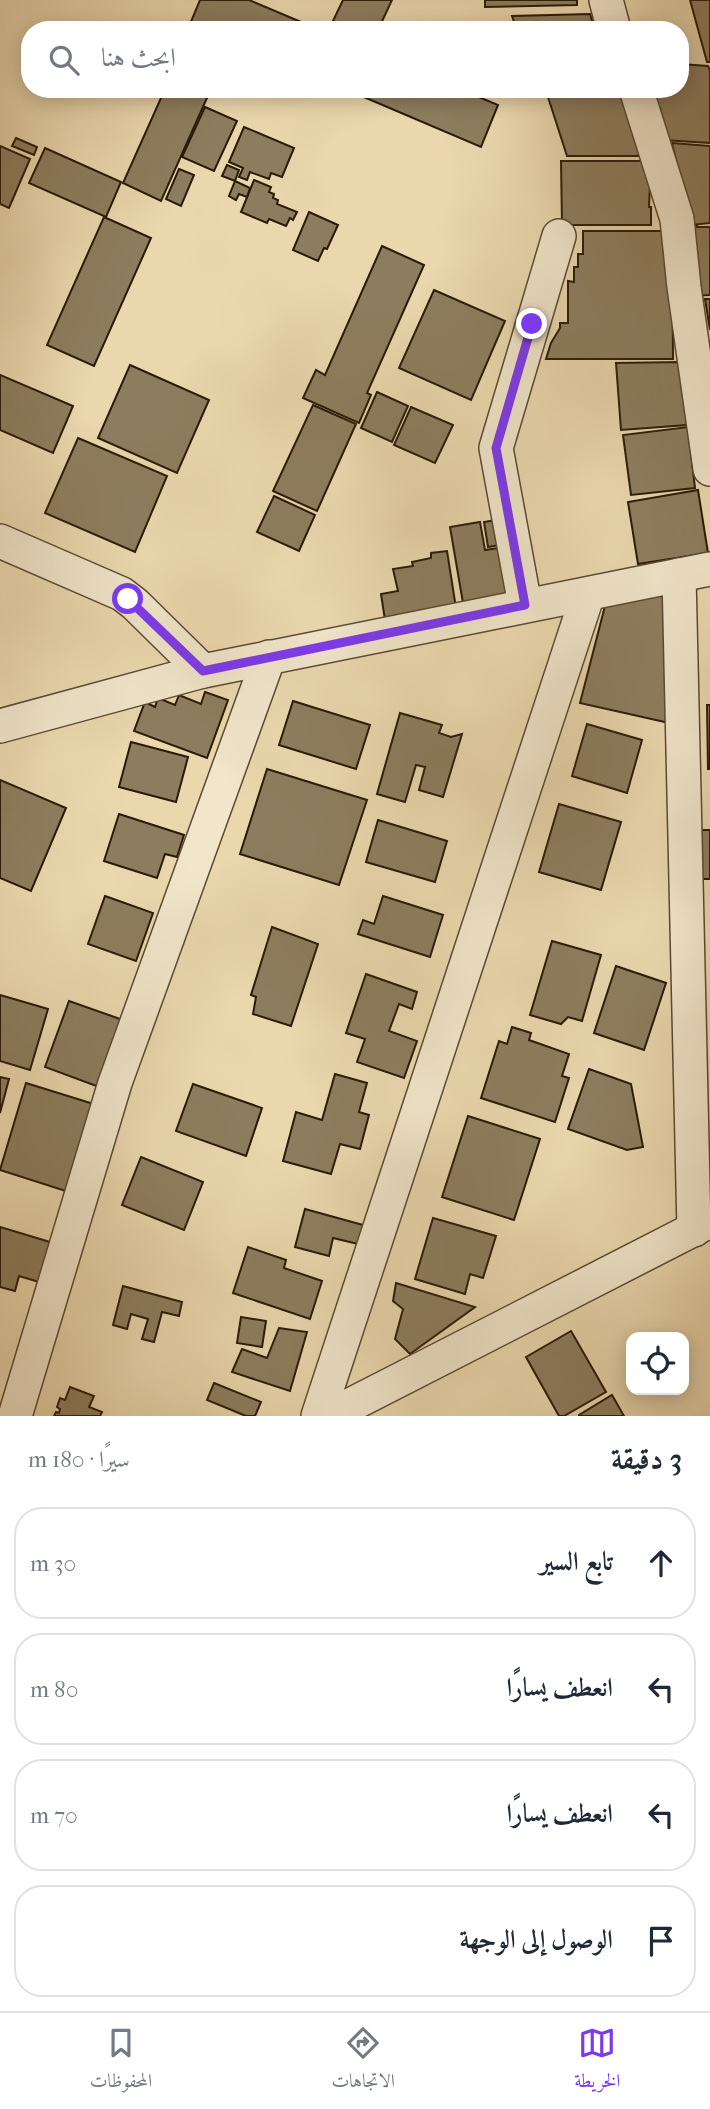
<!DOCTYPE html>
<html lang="ar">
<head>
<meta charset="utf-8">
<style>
  :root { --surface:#fff; --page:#f6f6f7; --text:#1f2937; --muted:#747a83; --line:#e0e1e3; --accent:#7c3aed }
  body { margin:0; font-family:"IM FELL French Canon",Amiri,serif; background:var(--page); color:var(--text); direction:rtl }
  .controls { position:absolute; right:21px; bottom:21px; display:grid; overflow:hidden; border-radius:14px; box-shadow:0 4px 18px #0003 }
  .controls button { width:63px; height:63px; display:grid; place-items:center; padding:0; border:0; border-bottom:2px solid var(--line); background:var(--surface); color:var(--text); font:35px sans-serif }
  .stop { position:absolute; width:21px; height:21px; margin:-16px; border:5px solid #7c3aed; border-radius:50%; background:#fff }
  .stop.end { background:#7c3aed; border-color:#fff; box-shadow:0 2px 7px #0008 }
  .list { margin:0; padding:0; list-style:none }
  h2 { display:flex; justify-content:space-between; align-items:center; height:91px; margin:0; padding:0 28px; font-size:30px }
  h2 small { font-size:23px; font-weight:400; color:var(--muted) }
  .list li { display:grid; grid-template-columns:46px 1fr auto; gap:21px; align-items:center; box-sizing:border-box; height:112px; margin:0 14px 14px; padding:0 14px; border:2px solid var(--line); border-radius:28px }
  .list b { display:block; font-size:26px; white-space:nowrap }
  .list em { font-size:23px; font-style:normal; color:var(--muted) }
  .icon { flex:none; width:38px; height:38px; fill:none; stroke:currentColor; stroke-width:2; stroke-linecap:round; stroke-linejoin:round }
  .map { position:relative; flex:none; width:710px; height:1416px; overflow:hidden; direction:ltr }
  .search { position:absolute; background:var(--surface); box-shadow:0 4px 18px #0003; left:21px; right:21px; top:21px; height:77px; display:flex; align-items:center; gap:18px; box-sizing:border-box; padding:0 24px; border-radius:28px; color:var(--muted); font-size:26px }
  .sheet { height:595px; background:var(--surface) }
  nav { display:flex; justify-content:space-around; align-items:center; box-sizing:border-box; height:98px; border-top:2px solid var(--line); background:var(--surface); font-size:19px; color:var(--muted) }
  nav a { display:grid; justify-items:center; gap:4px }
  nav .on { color:var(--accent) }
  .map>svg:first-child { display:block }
  .building { fill:#8d7d5e; stroke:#291b07; stroke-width:2 }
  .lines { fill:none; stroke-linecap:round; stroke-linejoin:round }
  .minor-casing { stroke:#594a31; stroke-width:36 }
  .minor { stroke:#f1e5ca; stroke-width:33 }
  .route { stroke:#7c3aed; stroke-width:9 }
</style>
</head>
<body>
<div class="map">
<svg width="710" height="1416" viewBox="0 0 710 1416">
  <rect width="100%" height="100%" fill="#ead7ae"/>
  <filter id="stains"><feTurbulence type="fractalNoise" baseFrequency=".00286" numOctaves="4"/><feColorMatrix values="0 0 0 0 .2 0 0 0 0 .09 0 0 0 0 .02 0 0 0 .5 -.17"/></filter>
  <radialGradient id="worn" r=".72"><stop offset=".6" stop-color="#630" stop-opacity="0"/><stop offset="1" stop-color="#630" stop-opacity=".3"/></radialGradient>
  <g class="building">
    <path d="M 200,0 L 249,0 L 320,30 L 204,30 L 190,24 Z"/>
    <path d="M 343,0 L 392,0 L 378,30 L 348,30 L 332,23 Z"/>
    <path d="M 485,0 L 577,0 L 577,5 L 485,7 Z"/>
    <path d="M 690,0 L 710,0 L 710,62 L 707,62 Z"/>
    <path d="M 590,14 L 595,30 L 517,30 L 512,16 Z"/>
    <path d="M 680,64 L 708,66 L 710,71 L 710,143 L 663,140 L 664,124 L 660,108 L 656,109 L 652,89 L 680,89 Z"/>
    <path d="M 165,89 L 211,89 L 161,201 L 123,183 Z"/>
    <path d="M 345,89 L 460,89 L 498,105 L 481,147 Z"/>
    <path d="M 627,91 L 646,156 L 567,156 L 547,94 Z"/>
    <path d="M 205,107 L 237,121 L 214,171 L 182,157 Z"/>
    <path d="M 244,127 L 294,148 L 282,177 L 271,173 L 269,179 L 250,172 L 247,180 L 239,177 L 243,168 L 229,162 Z"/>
    <path d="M 16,138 L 37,147 L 34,155 L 12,146 Z"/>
    <path d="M 672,143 L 710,146 L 710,223 L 691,225 Z"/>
    <path d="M 0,146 L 30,159 L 9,208 L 0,204 Z"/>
    <path d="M 45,148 L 121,182 L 106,217 L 29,183 Z"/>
    <path d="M 561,161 L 651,161 L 649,207 L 651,207 L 651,225 L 562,225 Z"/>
    <path d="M 227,165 L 239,170 L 235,181 L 222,176 Z"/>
    <path d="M 179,169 L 194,175 L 181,206 L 166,199 Z"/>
    <path d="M 254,180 L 271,187 L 269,192 L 274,194 L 273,198 L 278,200 L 277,204 L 297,212 L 293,220 L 290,218 L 286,226 L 269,219 L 267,223 L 241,212 Z"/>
    <path d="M 235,181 L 250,188 L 247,197 L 239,194 L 236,200 L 229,196 Z"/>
    <path d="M 309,212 L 338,225 L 327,249 L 324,248 L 318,261 L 293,250 Z"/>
    <path d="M 104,217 L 151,238 L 94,366 L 47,345 Z"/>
    <path d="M 697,225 L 697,227 L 710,227 L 710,295 L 690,296 L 683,227 Z"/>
    <path d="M 583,231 L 672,231 L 673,359 L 546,359 L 551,343 L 560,328 L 560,323 L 568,323 L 568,281 L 574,282 L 574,267 L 578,267 L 578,254 L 583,254 Z"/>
    <path d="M 382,246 L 424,265 L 367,393 L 371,395 L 359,423 L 303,398 L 316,370 L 325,375 Z"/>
    <path d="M 434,290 L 505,321 L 471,400 L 399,368 Z"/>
    <path d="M 705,299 L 710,299 L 710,330 Z"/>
    <path d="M 681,362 L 687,425 L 621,430 L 616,363 Z"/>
    <path d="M 130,365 L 209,400 L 177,473 L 98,438 Z"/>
    <path d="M 0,375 L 73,406 L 53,453 L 0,430 Z"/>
    <path d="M 377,392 L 408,406 L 392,442 L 361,428 Z"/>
    <path d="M 313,405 L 356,424 L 317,511 L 273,491 Z"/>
    <path d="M 411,407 L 453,425 L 435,463 L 394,445 Z"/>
    <path d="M 688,427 L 695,488 L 631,495 L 623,435 Z"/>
    <path d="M 78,438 L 167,476 L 135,552 L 45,513 Z"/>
    <path d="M 698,490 L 708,553 L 638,564 L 628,502 Z"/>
    <path d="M 274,496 L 315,515 L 299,551 L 257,532 Z"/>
    <path d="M 501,519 L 505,544 L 488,547 L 484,522 Z"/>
    <path d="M 480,522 L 485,550 L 505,547 L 513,595 L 463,603 L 450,527 Z"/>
    <path d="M 447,551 L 456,608 L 385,620 L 381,594 L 398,591 L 393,569 L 413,566 L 412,562 L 431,558 L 431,553 Z"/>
    <path d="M 672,591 L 678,725 L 580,703 L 606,602 Z"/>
    <path d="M 205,692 L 228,700 L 207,758 L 134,731 L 145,702 L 155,707 L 158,698 L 175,705 L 179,695 L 201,704 Z"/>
    <path d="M 293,701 L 370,725 L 356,769 L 279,745 Z"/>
    <path d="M 707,705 L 710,705 L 710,769 L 708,769 Z"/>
    <path d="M 400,713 L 442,725 L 439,733 L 451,737 L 462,734 L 443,797 L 419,790 L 425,767 L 416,765 L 405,802 L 377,794 Z"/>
    <path d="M 587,724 L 642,740 L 627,793 L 572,776 Z"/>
    <path d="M 131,742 L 188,757 L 176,802 L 119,787 Z"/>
    <path d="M 267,769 L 367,800 L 339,885 L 240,854 Z"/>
    <path d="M 0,780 L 66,808 L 31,891 L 0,878 Z"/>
    <path d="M 559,804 L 621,822 L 601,890 L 539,872 Z"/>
    <path d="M 119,814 L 184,835 L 177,857 L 165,854 L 157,878 L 104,861 Z"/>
    <path d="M 378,820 L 447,841 L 435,882 L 366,862 Z"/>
    <path d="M 699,830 L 710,830 L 710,879 L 698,879 Z"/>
    <path d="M 105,896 L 153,913 L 136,961 L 88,944 Z"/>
    <path d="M 383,896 L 443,915 L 430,957 L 358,934 L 363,920 L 374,924 Z"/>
    <path d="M 272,927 L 318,944 L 291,1026 L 253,1014 L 256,997 L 251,995 Z"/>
    <path d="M 552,941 L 601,955 L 582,1021 L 568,1017 L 561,1024 L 530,1015 Z"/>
    <path d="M 616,966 L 666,983 L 644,1050 L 594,1033 Z"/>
    <path d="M 366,974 L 417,992 L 412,1009 L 399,1004 L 389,1031 L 417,1041 L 404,1078 L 357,1062 L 365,1039 L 346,1033 Z"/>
    <path d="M 0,995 L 48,1009 L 30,1070 L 0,1061 Z"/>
    <path d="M 69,1001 L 123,1020 L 99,1087 L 45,1067 Z"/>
    <path d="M 512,1027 L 531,1033 L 529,1040 L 569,1054 L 562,1076 L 569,1078 L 555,1122 L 481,1098 L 499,1041 L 507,1044 Z"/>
    <path d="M 589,1069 L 631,1084 L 643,1147 L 627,1150 L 568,1129 Z"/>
    <path d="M 335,1074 L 367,1083 L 359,1112 L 369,1115 L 360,1149 L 340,1144 L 331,1174 L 283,1161 L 296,1112 L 322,1120 Z"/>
    <path d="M 0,1077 L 9,1079 L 0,1113 Z"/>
    <path d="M 26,1083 L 100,1106 L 72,1193 L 0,1170 Z"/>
    <path d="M 193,1084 L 262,1108 L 246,1156 L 176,1131 Z"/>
    <path d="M 468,1116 L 540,1139 L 514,1220 L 442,1197 Z"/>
    <path d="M 141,1157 L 203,1182 L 184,1230 L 122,1205 Z"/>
    <path d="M 305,1209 L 363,1225 L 358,1244 L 333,1238 L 329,1256 L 295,1247 Z"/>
    <path d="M 433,1218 L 496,1236 L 483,1278 L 470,1274 L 465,1294 L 415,1279 Z"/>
    <path d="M 0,1227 L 50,1242 L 39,1282 L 19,1276 L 15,1291 L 0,1287 Z"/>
    <path d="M 248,1247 L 286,1260 L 284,1268 L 322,1281 L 310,1319 L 233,1293 Z"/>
    <path d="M 396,1283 L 475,1307 L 410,1354 L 395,1339 L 403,1309 L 393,1301 Z"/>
    <path d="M 123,1286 L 182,1302 L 179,1316 L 162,1312 L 154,1342 L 142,1339 L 148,1319 L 131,1314 L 127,1329 L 113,1325 Z"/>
    <path d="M 241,1317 L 266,1321 L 262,1347 L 237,1343 Z"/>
    <path d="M 279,1328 L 307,1332 L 290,1391 L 232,1372 L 242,1349 L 267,1358 Z"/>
    <path d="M 571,1331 L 606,1392 L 564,1416 L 559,1416 L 526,1357 Z"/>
    <path d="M 214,1383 L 261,1402 L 255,1416 L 246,1416 L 207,1400 Z"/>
    <path d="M 70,1387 L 94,1396 L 89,1407 L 102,1412 L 100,1416 L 54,1416 L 56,1412 L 59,1413 L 60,1409 L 57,1407 L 60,1398 L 65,1400 Z"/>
    <path d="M 612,1395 L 624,1416 L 579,1416 L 579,1415 Z"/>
  </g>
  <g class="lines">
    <g class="minor-casing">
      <g id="minor">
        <path d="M 606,0 L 614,30"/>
        <path d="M 636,89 L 677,219 L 684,287 L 710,469"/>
        <path d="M 0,541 L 122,594 L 135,604 L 203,671"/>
        <path d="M 679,575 L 694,1230"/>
        <path d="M 525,605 L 496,448 L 559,236"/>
        <path d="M 0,726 L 203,671 L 710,569"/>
        <path d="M 15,1416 L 115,1083 L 269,657"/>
        <path d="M 318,1416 L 588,594"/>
        <path d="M 329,1416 L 710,1221"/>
      </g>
    </g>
    <use href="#minor" class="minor"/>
  </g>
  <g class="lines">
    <path class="route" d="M 128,599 L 203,671 L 525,605 L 496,448 L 532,324"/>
  </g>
  <rect width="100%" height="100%" filter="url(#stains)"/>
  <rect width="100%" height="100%" fill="url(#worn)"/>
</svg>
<div class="controls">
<button><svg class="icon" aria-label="locate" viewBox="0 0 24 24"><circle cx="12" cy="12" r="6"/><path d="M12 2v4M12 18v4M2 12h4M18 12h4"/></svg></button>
</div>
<div class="stop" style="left:128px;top:599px"></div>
<div class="stop end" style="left:532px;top:324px"></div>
<div class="search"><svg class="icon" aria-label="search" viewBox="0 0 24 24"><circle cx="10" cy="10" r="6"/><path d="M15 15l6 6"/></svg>ابحث هنا</div>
</div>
<section class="sheet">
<h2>3 دقيقة<small>سيرًا · 180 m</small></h2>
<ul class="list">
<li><svg class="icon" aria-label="ahead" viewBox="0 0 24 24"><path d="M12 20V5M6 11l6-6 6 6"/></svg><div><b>تابع السير</b></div><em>30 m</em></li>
<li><svg class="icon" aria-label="left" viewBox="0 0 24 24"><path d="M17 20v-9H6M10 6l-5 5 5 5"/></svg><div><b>انعطف يسارًا</b></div><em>80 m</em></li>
<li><svg class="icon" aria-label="left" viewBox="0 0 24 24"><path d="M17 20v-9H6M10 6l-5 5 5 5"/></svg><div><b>انعطف يسارًا</b></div><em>70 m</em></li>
<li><svg class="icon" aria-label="arrive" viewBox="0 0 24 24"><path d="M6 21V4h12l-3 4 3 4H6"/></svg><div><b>الوصول إلى الوجهة</b></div></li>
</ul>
</section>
<nav>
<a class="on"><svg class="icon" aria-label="map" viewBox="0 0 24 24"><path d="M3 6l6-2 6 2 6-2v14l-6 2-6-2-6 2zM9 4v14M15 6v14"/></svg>الخريطة</a>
<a><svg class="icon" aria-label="directions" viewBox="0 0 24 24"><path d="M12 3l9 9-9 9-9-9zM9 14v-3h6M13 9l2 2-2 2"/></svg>الاتجاهات</a>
<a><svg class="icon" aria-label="saved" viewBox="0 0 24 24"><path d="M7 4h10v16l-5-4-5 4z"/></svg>المحفوظات</a>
</nav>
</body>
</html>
